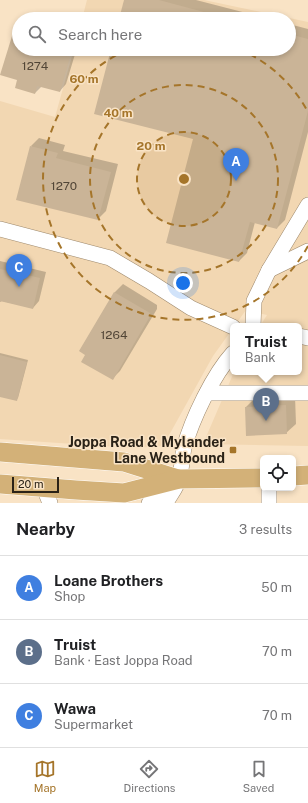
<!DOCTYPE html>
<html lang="en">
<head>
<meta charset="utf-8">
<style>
  :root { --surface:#fff; --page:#f6f6f6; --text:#202124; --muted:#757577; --line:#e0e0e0; --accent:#a5752a }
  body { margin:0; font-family:"Public Sans",sans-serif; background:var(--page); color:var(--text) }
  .controls { position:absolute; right:12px; bottom:12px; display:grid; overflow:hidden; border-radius:6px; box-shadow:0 2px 6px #0003 }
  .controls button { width:36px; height:36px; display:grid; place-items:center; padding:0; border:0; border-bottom:1px solid var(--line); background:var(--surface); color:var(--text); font:20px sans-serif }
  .scale { position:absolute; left:12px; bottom:10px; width:47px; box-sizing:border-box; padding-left:4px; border:2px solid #2a2217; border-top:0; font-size:11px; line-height:14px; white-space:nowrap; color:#2a2217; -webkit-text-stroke:3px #f9e3c5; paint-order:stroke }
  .you { position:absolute; left:183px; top:283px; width:14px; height:14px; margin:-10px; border:3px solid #fff; border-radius:50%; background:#1a73e8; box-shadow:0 0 0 6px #1a73e833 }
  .badge { display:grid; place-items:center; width:26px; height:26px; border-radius:50%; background:var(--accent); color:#fff; font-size:13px; font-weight:700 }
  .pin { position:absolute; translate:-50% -33px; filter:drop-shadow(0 1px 2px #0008) }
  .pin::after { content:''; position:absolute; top:21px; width:14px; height:12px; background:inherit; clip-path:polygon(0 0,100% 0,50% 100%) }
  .popup { position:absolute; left:230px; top:323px; width:72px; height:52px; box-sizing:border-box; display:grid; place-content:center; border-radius:6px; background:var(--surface); filter:drop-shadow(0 1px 3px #0005); font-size:13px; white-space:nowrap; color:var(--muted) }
  .popup b { font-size:15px; color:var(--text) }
  .popup::after { content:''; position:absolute; left:50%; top:100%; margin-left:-8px; border:8px solid transparent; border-top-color:var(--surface) }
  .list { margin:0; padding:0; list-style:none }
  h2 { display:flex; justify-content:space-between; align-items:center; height:52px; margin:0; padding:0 16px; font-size:17px }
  h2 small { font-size:13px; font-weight:400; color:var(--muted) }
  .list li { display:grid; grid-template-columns:26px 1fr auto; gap:12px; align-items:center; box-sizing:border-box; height:64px; padding:0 16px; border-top:1px solid var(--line) }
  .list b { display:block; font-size:15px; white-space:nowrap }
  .list p { margin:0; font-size:13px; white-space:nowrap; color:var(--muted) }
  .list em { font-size:13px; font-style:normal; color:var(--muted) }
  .icon { flex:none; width:22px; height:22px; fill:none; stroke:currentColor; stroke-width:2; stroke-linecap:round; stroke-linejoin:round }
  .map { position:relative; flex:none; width:308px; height:503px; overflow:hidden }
  .search { position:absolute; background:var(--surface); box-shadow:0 2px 6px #0003; left:12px; right:12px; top:12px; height:44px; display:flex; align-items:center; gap:10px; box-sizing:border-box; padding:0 14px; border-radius:22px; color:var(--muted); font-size:15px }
  .sheet { height:244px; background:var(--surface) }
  nav { display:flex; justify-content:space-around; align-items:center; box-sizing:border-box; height:56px; border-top:1px solid var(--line); background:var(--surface); font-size:11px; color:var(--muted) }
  nav a { display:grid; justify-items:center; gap:2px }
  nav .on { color:var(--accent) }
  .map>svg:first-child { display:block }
  .built { fill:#f2d7b2 }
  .shadow { fill:#0003 }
  .building { fill:#cab497 }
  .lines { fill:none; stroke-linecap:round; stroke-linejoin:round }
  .minor-casing { stroke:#9e896d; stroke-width:16 }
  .major-casing { stroke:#fff; stroke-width:20 }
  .minor { stroke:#fff; stroke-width:15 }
  .major { stroke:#d3b178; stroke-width:19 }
  .ring { fill:none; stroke:#a5752a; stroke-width:2; stroke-dasharray:7 5 }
  .poi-dot { fill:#a5752a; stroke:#f9e3c5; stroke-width:1.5 }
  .labels { text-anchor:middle; stroke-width:3; stroke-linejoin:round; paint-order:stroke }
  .number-label { font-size:12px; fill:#524637 }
  .poi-label { font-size:14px; font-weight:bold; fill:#2a2217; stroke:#f9e3c5; text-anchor:end }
  .centre { fill:#a5752a; stroke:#f9e3c5; stroke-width:2 }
  .ring-label { font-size:12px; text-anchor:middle; font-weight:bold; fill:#a5752a; stroke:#f9e3c5; stroke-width:3; stroke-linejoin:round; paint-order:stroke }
</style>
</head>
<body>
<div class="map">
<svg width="308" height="503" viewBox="0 0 308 503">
  <rect width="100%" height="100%" fill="#f9e3c5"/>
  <path class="built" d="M 87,0 L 204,0 L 308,22 L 308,446 L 203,444 L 234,372 L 299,372 L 299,326 L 260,326 L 267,315 L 246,310 L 213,356 L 163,446 L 133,448 L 0,439 L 0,101 L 55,117 L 74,49 L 289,49 L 289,19 L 82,19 Z"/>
  <g class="shadow">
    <path d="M 125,0 L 196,0 L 269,19 L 120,19 Z"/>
    <path d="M 289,24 L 308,29 L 308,132 L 285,220 L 277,228 L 255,222 L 247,253 L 239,261 L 194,139 L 112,49 L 289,49 Z"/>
    <path d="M 19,35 L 19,49 L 69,49 L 76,51 L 66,84 L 60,91 L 42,86 L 35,93 L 18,79 Z"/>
    <path d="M 39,138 L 65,145 L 63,151 L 118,164 L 106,211 L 98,219 L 31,146 Z"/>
    <path d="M 0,261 L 46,272 L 39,301 L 33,308 L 2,301 L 0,302 Z"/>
    <path d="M 123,284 L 157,305 L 157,309 L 120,371 L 112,379 L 87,355 L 80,351 L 115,292 Z"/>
    <path d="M 0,353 L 28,360 L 18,398 L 16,400 L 0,396 Z"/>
    <path d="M 295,396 L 296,424 L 286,433 L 246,407 L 255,398 Z"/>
  </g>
  <g class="building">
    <path d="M 124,0 L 159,0 L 215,15 L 214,19 L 119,19 Z"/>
    <path d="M 16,23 L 19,24 L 19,49 L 41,49 L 70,57 L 60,92 L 37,86 L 35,94 L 15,88 L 17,80 L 0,75 Z"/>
    <path d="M 289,34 L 308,39 L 308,111 L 277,229 L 250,222 L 239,262 L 166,243 L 193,139 L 94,114 L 111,49 L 289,49 Z"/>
    <path d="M 30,146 L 58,153 L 56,158 L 111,172 L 98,220 L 16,200 Z"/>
    <path d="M 0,269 L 40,278 L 33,309 L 0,301 Z"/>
    <path d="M 114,292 L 150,313 L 149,318 L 113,380 L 81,362 L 85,355 L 79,351 Z"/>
    <path d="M 0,355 L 27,362 L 17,401 L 0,397 Z"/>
    <path d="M 286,405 L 287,434 L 246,436 L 245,407 Z"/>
  </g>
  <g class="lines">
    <g class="minor-casing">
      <g id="minor">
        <path d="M 0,229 L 110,258 L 149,281 L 191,308 L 233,327"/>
        <path d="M 269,270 L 308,251"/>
        <path d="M 253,326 L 254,301 L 269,270 L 308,205"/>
        <path d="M 299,336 L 308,338"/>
        <path d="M 207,393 L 308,393"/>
        <path d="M 44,488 L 50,503"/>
        <path d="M 269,488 L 269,503"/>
        <path d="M 149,503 L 174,483"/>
        <path d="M 166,503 C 170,495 177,487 179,479 C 182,469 182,458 184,448 C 192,419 213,375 233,353"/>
      </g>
    </g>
    <g class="major-casing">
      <g id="major">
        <path d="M 0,452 L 124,462 L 178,479"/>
        <path d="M 293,476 L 308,475"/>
        <path d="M 0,484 L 76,490 L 124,493 L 179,479 L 263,478"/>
      </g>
    </g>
    <use href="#minor" class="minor"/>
    <use href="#major" class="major"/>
  </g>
  <circle cx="184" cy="179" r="47" fill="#a5752a" fill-opacity=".12"/>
  <g class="ring">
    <circle cx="184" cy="179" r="47"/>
    <circle cx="184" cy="179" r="94"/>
    <path d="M308 246A141 141 0 1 1 129 49M239 49A141 141 0 0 1 308 112"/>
  </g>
  <rect class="poi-dot" x="229" y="446" width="8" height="8" rx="2"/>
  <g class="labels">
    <g class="number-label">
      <text x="35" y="70">1274</text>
      <text x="64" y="190">1270</text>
      <text x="114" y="339">1264</text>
    </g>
    <g class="poi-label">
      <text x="225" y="447">Joppa Road &amp; Mylander<tspan x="225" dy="16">Lane Westbound</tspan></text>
    </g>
  </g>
  <circle cx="184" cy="179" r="6" class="centre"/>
  <g class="ring-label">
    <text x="84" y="83">60 m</text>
    <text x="118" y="117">40 m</text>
    <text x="151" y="150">20 m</text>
  </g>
</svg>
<div class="controls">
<button><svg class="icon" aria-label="locate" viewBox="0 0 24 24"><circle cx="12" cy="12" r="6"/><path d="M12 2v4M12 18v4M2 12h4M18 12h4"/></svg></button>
</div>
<div class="scale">20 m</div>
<div class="you"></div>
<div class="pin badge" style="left:236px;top:181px;background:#3f7fe0">A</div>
<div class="pin badge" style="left:266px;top:421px;background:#5c6f8a">B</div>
<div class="popup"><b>Truist</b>Bank</div>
<div class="pin badge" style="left:19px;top:287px;background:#3f7fe0">C</div>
<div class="search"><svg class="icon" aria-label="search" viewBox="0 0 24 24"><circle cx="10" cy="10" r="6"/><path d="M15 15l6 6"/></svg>Search here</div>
</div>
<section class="sheet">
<h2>Nearby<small>3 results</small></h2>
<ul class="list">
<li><span class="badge" style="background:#3f7fe0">A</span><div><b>Loane Brothers</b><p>Shop</p></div><em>50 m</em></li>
<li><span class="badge" style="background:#5c6f8a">B</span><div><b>Truist</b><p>Bank · East Joppa Road</p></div><em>70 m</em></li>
<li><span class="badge" style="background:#3f7fe0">C</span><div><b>Wawa</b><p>Supermarket</p></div><em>70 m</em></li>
</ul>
</section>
<nav>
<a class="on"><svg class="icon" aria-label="map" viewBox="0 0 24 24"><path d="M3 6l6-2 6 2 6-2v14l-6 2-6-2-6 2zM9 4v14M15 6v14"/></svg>Map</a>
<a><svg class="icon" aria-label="directions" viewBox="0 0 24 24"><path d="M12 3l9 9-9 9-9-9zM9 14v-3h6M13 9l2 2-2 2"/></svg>Directions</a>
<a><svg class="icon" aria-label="saved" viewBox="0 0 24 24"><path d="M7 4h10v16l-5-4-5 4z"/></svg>Saved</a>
</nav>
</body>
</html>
